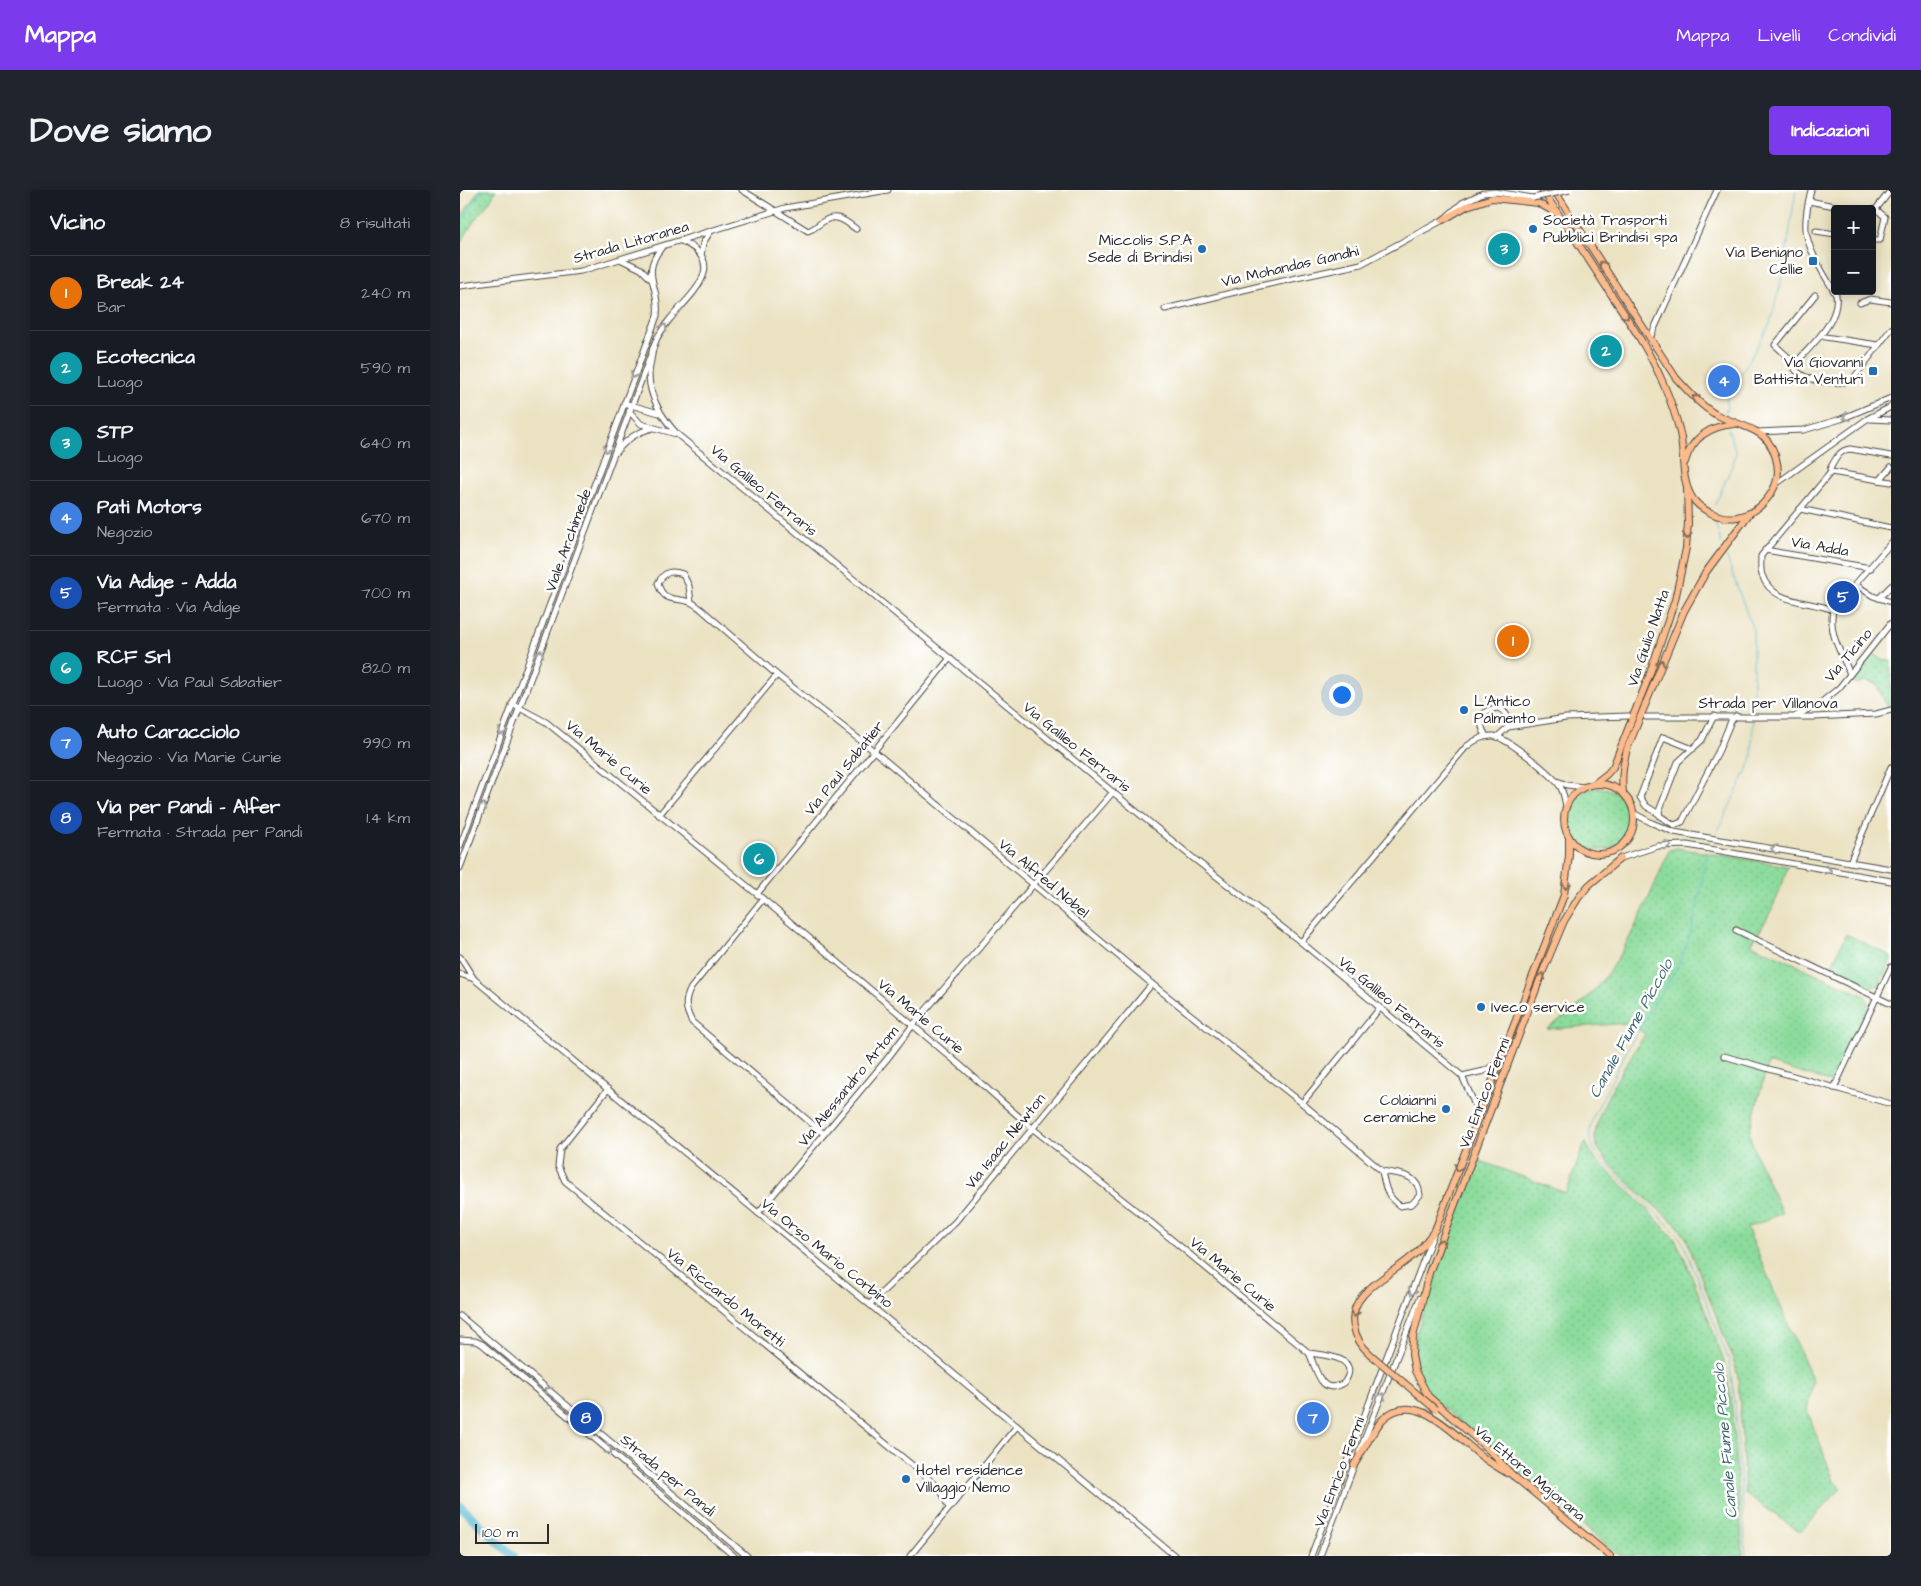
<!DOCTYPE html>
<html lang="it">
<head>
<meta charset="utf-8">
<style>
  :root { --surface:#171b24; --page:#20242c; --text:#f1f3f6; --muted:#9ea1a6; --line:#363941; --accent:#7c3aed }
  body { margin:0; font-family:"Architects Daughter",sans-serif; background:var(--page); color:var(--text) }
  .controls { position:absolute; right:15px; top:15px; display:grid; overflow:hidden; border-radius:5px; box-shadow:0 2px 12px #0003 }
  .controls button { width:45px; height:45px; display:grid; place-items:center; padding:0; border:0; border-bottom:1px solid var(--line); background:var(--surface); color:var(--text); font:25px sans-serif }
  .scale { position:absolute; left:15px; bottom:12px; width:74px; box-sizing:border-box; padding-left:5px; border:2px solid #2b2b2b; border-top:0; font-size:14px; line-height:18px; white-space:nowrap; color:#2b2b2b; -webkit-text-stroke:4px #fff; paint-order:stroke }
  .you { position:absolute; left:881px; top:504px; width:18px; height:18px; margin:-12px; border:4px solid #fff; border-radius:50%; background:#1a73e8; box-shadow:0 0 0 8px #1a73e833 }
  .badge { display:grid; place-items:center; width:32px; height:32px; border-radius:50%; background:var(--accent); color:#fff; font-size:16px; font-weight:700 }
  .pin { position:absolute; translate:-50% -50%; border:2px solid #fff; box-shadow:0 1px 5px #0006 }
  .list { margin:0; padding:0; list-style:none }
  h2 { display:flex; justify-content:space-between; align-items:center; height:65px; margin:0; padding:0 20px; font-size:21px }
  h2 small { font-size:16px; font-weight:400; color:var(--muted) }
  .list li { display:grid; grid-template-columns:32px 1fr auto; gap:15px; align-items:center; box-sizing:border-box; height:75px; padding:0 20px; border-top:1px solid var(--line) }
  .list b { display:block; font-size:19px; white-space:nowrap }
  .list p { margin:0; font-size:16px; white-space:nowrap; color:var(--muted) }
  .list em { font-size:16px; font-style:normal; color:var(--muted) }
  .map { position:relative; flex:none; width:1431px; height:1366px; overflow:hidden; border-radius:5px }
  header { display:flex; align-items:center; gap:30px; box-sizing:border-box; height:70px; padding:0 25px; background:var(--accent); color:#fff }
  header strong { font-size:24px }
  nav { display:flex; gap:28px; margin-inline-start:auto; font-size:18px }
  .intro { display:flex; align-items:center; justify-content:space-between; box-sizing:border-box; height:120px; padding:0 30px }
  h1 { margin:0; font-size:35px }
  .button { padding:12px 22px; border-radius:5px; background:var(--accent); color:#fff; font-size:18px; font-weight:700 }
  main { display:flex; gap:30px; padding:0 30px }
  aside { flex:1; background:var(--surface); border-radius:5px; box-shadow:0 2px 12px #0003 }
  .map>svg:first-child { display:block }
  .grass { fill:url(#grass-dots); stroke:#5c8464 }
  .lines { fill:none; stroke-linecap:round; stroke-linejoin:round }
  .stream { stroke:#4fb5ce; stroke-width:1 }
  .river { stroke:#4fb5ce; stroke-width:9 }
  .minor-casing { stroke:#484642; stroke-width:7 }
  .major-casing { stroke:#484642; stroke-width:8 }
  .minor { stroke:#fff; stroke-width:5 }
  .major { stroke:#fbbb8c; stroke-width:6 }
  .minor-bridge-casing { stroke:#484642; stroke-width:7; stroke-linecap:butt }
  .major-bridge-casing { stroke:#484642; stroke-width:8; stroke-linecap:butt }
  .minor-bridge { stroke:#fff; stroke-width:5 }
  .major-bridge { stroke:#fbbb8c; stroke-width:6 }
  .oneway { stroke:#896c57 }
  .oneway2 { stroke:#a0a0a0 }
  .poi-dot { fill:#1f6fb2; stroke:#fff; stroke-width:2 }
  .labels { text-anchor:middle; stroke-width:5; stroke-linejoin:round; paint-order:stroke }
  .poi-label { font-size:15px; fill:#2b2b2b; stroke:#fff; text-anchor:start }
  .street-label { font-size:15px; fill:#2b2b2b; stroke:#fff }
  .water-label { font-size:16px; font-style:italic; fill:#39626c; stroke:#fff }
</style>
</head>
<body>
<header>
<strong>Mappa</strong>
<nav><a>Mappa</a><a>Livelli</a><a>Condividi</a></nav>
</header>
<div class="intro"><h1>Dove siamo</h1><a class="button">Indicazioni</a></div>
<main>
<aside>
<h2>Vicino<small>8 risultati</small></h2>
<ul class="list">
<li><span class="badge" style="background:#e8710a">1</span><div><b>Break 24</b><p>Bar</p></div><em>240 m</em></li>
<li><span class="badge" style="background:#0f9aa8">2</span><div><b>Ecotecnica</b><p>Luogo</p></div><em>590 m</em></li>
<li><span class="badge" style="background:#0f9aa8">3</span><div><b>STP</b><p>Luogo</p></div><em>640 m</em></li>
<li><span class="badge" style="background:#3f7fe0">4</span><div><b>Pati Motors</b><p>Negozio</p></div><em>670 m</em></li>
<li><span class="badge" style="background:#1a4fb4">5</span><div><b>Via Adige - Adda</b><p>Fermata · Via Adige</p></div><em>700 m</em></li>
<li><span class="badge" style="background:#0f9aa8">6</span><div><b>RCF Srl</b><p>Luogo · Via Paul Sabatier</p></div><em>820 m</em></li>
<li><span class="badge" style="background:#3f7fe0">7</span><div><b>Auto Caracciolo</b><p>Negozio · Via Marie Curie</p></div><em>990 m</em></li>
<li><span class="badge" style="background:#1a4fb4">8</span><div><b>Via per Pandi - Alfer</b><p>Fermata · Strada per Pandi</p></div><em>1.4 km</em></li>
</ul>
</aside>
<div class="map">
<svg width="1431" height="1366" viewBox="0 0 1431 1366">
  <defs>
    <pattern id="grass-dots" width="8" height="8" patternUnits="userSpaceOnUse" patternTransform="scale(1.25)"><rect width="8" height="8" fill="#8cdc9c"/><path d="M2 2h.1M6 6h.1" fill="none" stroke="#79bd87" stroke-width="1.8" stroke-linecap="round"/></pattern>
  </defs>
  <rect width="100%" height="100%" fill="#fff"/>
  <filter id="ink" filterUnits="userSpaceOnUse"><feTurbulence type="fractalNoise" baseFrequency=".02" numOctaves="2"/><feDisplacementMap in="SourceGraphic" scale="10" xChannelSelector="R" yChannelSelector="G"/><feConvolveMatrix kernelMatrix="1 2 1 2 8 2 1 2 1" color-interpolation-filters="sRGB"/></filter>
  <filter id="wash" filterUnits="userSpaceOnUse"><feTurbulence type="fractalNoise" baseFrequency=".0096" numOctaves="4" result="noise"/><feDisplacementMap in="SourceGraphic" scale="20" xChannelSelector="R" yChannelSelector="G"/><feGaussianBlur stdDeviation="1.12" result="paint"/><feColorMatrix in="noise" values="0 0 0 0 0 0 0 0 0 0 0 0 0 0 0 0 0 1.4 0 .05"/><feComposite in="paint" operator="in"/></filter>
  <g filter="url(#wash)">
    <rect width="100%" height="100%" fill="#ebe2c2"/>
    <g class="grass">
      <path d="M 19,0 L 36,0 L 30,11 L 14,31 L 0,54 L 0,29 Z"/>
      <path d="M 1413,463 L 1423,470 L 1431,471 L 1431,514 L 1427,516 L 1416,494 L 1405,491 L 1396,494 L 1391,490 Z"/>
      <circle cx="1140" cy="629" r="31"/>
      <path d="M 1217,658 L 1328,676 C 1321,703 1307,732 1291,754 L 1405,806 L 1409,816 L 1372,893 L 1308,873 L 1289,943 L 1296,965 L 1322,1023 L 1287,1038 L 1353,1191 L 1347,1220 L 1374,1291 L 1381,1298 L 1340,1342 L 1285,1304 L 1278,1187 L 1274,1172 L 1226,1048 L 1217,1035 C 1201,1021 1136,969 1135,950 C 1133,921 1170,869 1185,844 L 1170,833 L 1087,839 C 1099,830 1114,821 1124,811 C 1163,773 1189,709 1209,660 Z"/>
      <path d="M 1386,744 L 1431,766 L 1431,770 L 1419,795 L 1410,798 L 1370,780 Z"/>
      <path d="M 1125,952 L 1135,969 L 1179,1011 L 1215,1049 L 1225,1069 L 1251,1135 L 1264,1172 L 1271,1207 L 1283,1366 L 1160,1366 L 969,1206 L 957,1180 L 954,1163 L 955,1149 L 972,1089 L 1018,970 L 1106,1003 Z"/>
    </g>
    <g class="lines">
      <g class="stream">
        <path d="M 0,35 L 21,0"/>
        <path d="M 1266,222 L 1267,209 L 1310,134 L 1323,84 L 1336,0"/>
        <path d="M 1255,315 L 1274,271 L 1276,263 L 1268,239"/>
        <path d="M 1254,328 L 1261,353"/>
        <path d="M 1266,366 L 1293,440 L 1293,520"/>
        <path d="M 1257,643 L 1291,571 L 1292,564 L 1293,531"/>
        <path d="M 1247,666 C 1240,697 1237,729 1225,759 C 1215,787 1196,808 1182,834 C 1164,863 1150,895 1134,925 C 1127,947 1128,953 1142,971 L 1216,1042 L 1224,1054 L 1269,1171 L 1275,1213 L 1286,1366"/>
      </g>
      <path class="river" d="M 0,1316 L 53,1366"/>
    </g>
  </g>
  <g filter="url(#ink)">
    <g class="lines">
      <g class="minor-casing">
        <g id="minor">
          <path d="M 282,0 L 348,41 C 354,39 356,36 361,33 C 375,22 384,30 396,39"/>
          <path d="M 1351,0 C 1348,13 1345,26 1346,40 C 1348,62 1365,85 1376,105 C 1380,131 1352,154 1337,172 L 1334,177 C 1339,191 1381,197 1393,189 L 1431,139"/>
          <path d="M 1349,11 L 1390,19"/>
          <path d="M 1412,20 L 1416,19 L 1431,0"/>
          <path d="M 1356,41 L 1375,44"/>
          <path d="M 1412,50 L 1420,50 L 1425,27 L 1416,19"/>
          <path d="M 241,66 L 243,53 L 250,42"/>
          <path d="M 162,70 L 181,79 L 192,90"/>
          <path d="M 0,96 L 121,81 L 325,18 L 428,0"/>
          <path d="M 1400,113 L 1410,109 L 1431,112"/>
          <path d="M 705,119 L 800,96 L 901,74 L 983,30 L 1002,13 L 1023,3 L 1036,2 L 1073,8"/>
          <path d="M 1365,147 L 1418,155"/>
          <path d="M 1190,148 L 1257,0"/>
          <path d="M 193,158 C 192,167 189,177 189,186 C 190,210 203,229 218,245 L 733,668 L 841,752 L 1002,886 L 1019,924"/>
          <path d="M 1336,174 L 1315,155 L 1355,105"/>
          <path d="M 164,213 L 199,223"/>
          <path d="M 169,221 L 181,234 L 216,244"/>
          <path d="M 1410,229 L 1431,230"/>
          <path d="M 1297,242 L 1344,240 L 1381,229 L 1431,208"/>
          <path d="M 155,263 C 166,250 176,242 193,238"/>
          <path d="M 1371,282 L 1431,292"/>
          <path d="M 1420,290 L 1431,277"/>
          <path d="M 1316,294 L 1407,229 L 1431,217"/>
          <path d="M 1340,319 L 1431,338"/>
          <path d="M 1305,360 L 1411,378"/>
          <path d="M 1396,395 L 1413,406 L 1431,412"/>
          <path d="M 1419,408 L 1431,396"/>
          <path d="M 231,412 L 229,396 L 223,384 C 211,380 205,381 198,393 C 203,413 215,407 230,412 C 234,413 238,417 241,419 L 317,485 L 414,561 L 692,794 L 842,913 L 922,981 C 925,996 926,1006 940,1016 L 952,1014 L 960,1005 C 958,983 940,985 922,981"/>
          <path d="M 1373,420 C 1350,410 1312,415 1302,385 C 1300,379 1301,372 1301,366 L 1371,282 L 1370,279 C 1375,270 1379,260 1390,259 L 1431,266"/>
          <path d="M 1390,484 C 1381,462 1368,444 1373,420 L 1431,353"/>
          <path d="M 52,514 L 86,532 L 297,704 L 500,875 L 572,938 L 693,1034 L 849,1163 C 857,1180 860,1207 884,1193 C 902,1167 865,1165 849,1163"/>
          <path d="M 1254,526 L 1242,550 L 1218,572 L 1199,621 L 1200,626 L 1214,635 L 1222,632 L 1259,560 L 1271,531 L 1276,526"/>
          <path d="M 1336,526 L 1363,511 L 1379,498 L 1431,433"/>
          <path d="M 1186,527 L 1354,527 L 1416,524 L 1431,520"/>
          <path d="M 1026,546 C 1017,531 1020,519 1039,518 C 1047,523 1050,528 1048,537"/>
          <path d="M 1037,547 L 1048,537 L 1106,528 L 1169,526"/>
          <path d="M 1097,591 L 1107,595 L 1124,597"/>
          <path d="M 1175,624 L 1192,633 L 1214,642 L 1431,679"/>
          <path d="M 1199,624 L 1186,616 L 1180,607 L 1203,547 L 1233,559"/>
          <path d="M 199,625 L 317,485"/>
          <path d="M 0,656 L 197,126 C 201,96 179,85 202,57"/>
          <path d="M 1161,668 L 1198,656 L 1227,655 L 1431,691"/>
          <path d="M 1390,672 L 1431,577"/>
          <path d="M 0,678 L 197,148 C 201,142 205,135 210,129 C 230,105 271,73 221,51"/>
          <path d="M 297,704 L 490,468"/>
          <path d="M 303,709 L 231,798 C 224,811 225,819 232,832 L 364,944"/>
          <path d="M 1276,740 L 1431,814"/>
          <path d="M 841,752 L 1006,557 C 1014,550 1023,545 1034,546 C 1047,548 1095,586 1101,598 C 1104,604 1105,611 1106,617"/>
          <path d="M 0,767 L 14,789"/>
          <path d="M 0,784 L 14,789 L 715,1366"/>
          <path d="M 1264,866 L 1431,914"/>
          <path d="M 1002,886 L 1024,881 L 1038,873"/>
          <path d="M 1374,898 L 1431,777"/>
          <path d="M 148,899 L 100,959 L 98,976 L 105,991 L 480,1298 L 489,1318"/>
          <path d="M 842,913 L 920,818"/>
          <path d="M 298,1023 L 427,869 L 453,835 L 653,602"/>
          <path d="M 410,1114 L 496,1031 L 692,794"/>
          <path d="M 0,1126 L 287,1366"/>
          <path d="M 0,1150 L 15,1151 L 22,1154 L 274,1366"/>
          <path d="M 899,1263 L 960,1108"/>
          <path d="M 480,1298 L 489,1301 L 503,1301"/>
          <path d="M 450,1366 L 557,1236"/>
          <path d="M 851,1366 L 973,1045"/>
          <path d="M 860,1366 L 895,1273"/>
        </g>
      </g>
      <g class="major-casing">
        <g id="major">
          <path d="M 1082,0 C 1105,33 1127,67 1149,101 C 1169,131 1189,160 1203,193 C 1210,209 1216,226 1220,243 C 1225,265 1220,290 1233,309 C 1242,321 1261,330 1277,327 C 1294,324 1306,314 1314,298 C 1323,280 1315,252 1297,242 C 1285,235 1268,231 1255,224 C 1240,215 1228,201 1216,188 L 1094,0"/>
          <path d="M 983,30 L 1007,16 L 1032,8 L 1078,13 L 1096,23"/>
          <path d="M 1225,272 C 1232,247 1250,236 1274,234"/>
          <circle cx="1139" cy="629" r="35"/>
          <path d="M 1134,594 L 1147,584 L 1153,577 L 1189,486 L 1215,410 L 1226,358 L 1228,333 L 1227,298"/>
          <path d="M 1163,602 C 1161,587 1163,574 1167,559 L 1224,421 L 1246,382 L 1289,324"/>
          <path d="M 910,1164 C 893,1149 886,1124 903,1105 C 918,1088 941,1078 958,1061 C 964,1055 969,1047 975,1040 L 1104,705 L 1109,665 L 1109,647"/>
          <path d="M 894,1275 C 903,1261 913,1240 923,1229 C 954,1199 992,1242 1015,1261 C 1025,1270 1036,1276 1047,1283"/>
          <path d="M 1050,1283 L 1150,1366"/>
          <path d="M 1053,1286 L 1032,1263 L 968,1206 L 955,1181 L 952,1165 L 953,1147 L 969,1083 L 1083,781 L 1104,731 L 1119,707 L 1129,695 L 1161,668"/>
        </g>
      </g>
      <use href="#minor" class="minor"/>
      <use href="#major" class="major"/>
      <g class="minor-bridge-casing">
        <path id="minor-bridge" d="M 1073,8 L 1110,0"/>
      </g>
      <g class="major-bridge-casing">
        <path id="major-bridge" d="M 910,1164 L 975,1219"/>
      </g>
      <use href="#minor-bridge" class="minor-bridge"/>
      <use href="#major-bridge" class="major-bridge"/>
    </g>
    <defs><path id="oneway-chevron" d="M-2-3.5L2.5 0L-2 3.5" fill="none" stroke-width="1.6" stroke-linecap="round" stroke-linejoin="round" transform="scale(1.25)"/></defs>
    <g class="oneway">
      <use href="#oneway-chevron" transform="translate(1142 74) rotate(-123)"/>
      <use href="#oneway-chevron" transform="translate(1166 126) rotate(57)"/>
      <use href="#oneway-chevron" transform="translate(1235 208) rotate(-139)"/>
      <use href="#oneway-chevron" transform="translate(1227 346) rotate(95)"/>
      <use href="#oneway-chevron" transform="translate(1201 473) rotate(-67)"/>
      <use href="#oneway-chevron" transform="translate(1106 696) rotate(99)"/>
      <use href="#oneway-chevron" transform="translate(1082 786) rotate(-69)"/>
      <use href="#oneway-chevron" transform="translate(998 978) rotate(111)"/>
      <use href="#oneway-chevron" transform="translate(981 1052) rotate(-69)"/>
      <use href="#oneway-chevron" transform="translate(895 1124) rotate(103)"/>
    </g>
    <g class="oneway2">
      <use href="#oneway-chevron" transform="translate(204 137) rotate(-56)"/>
      <use href="#oneway-chevron" transform="translate(174 185) rotate(111)"/>
      <use href="#oneway-chevron" transform="translate(1386 227) rotate(158)"/>
      <use href="#oneway-chevron" transform="translate(147 259) rotate(110)"/>
      <use href="#oneway-chevron" transform="translate(80 463) rotate(-70)"/>
      <use href="#oneway-chevron" transform="translate(42 542) rotate(111)"/>
      <use href="#oneway-chevron" transform="translate(23 616) rotate(-70)"/>
      <use href="#oneway-chevron" transform="translate(1208 655) rotate(-2)"/>
      <use href="#oneway-chevron" transform="translate(1314 659) rotate(-170)"/>
      <use href="#oneway-chevron" transform="translate(1368 680) rotate(10)"/>
      <use href="#oneway-chevron" transform="translate(952 1102) rotate(111)"/>
      <use href="#oneway-chevron" transform="translate(88 1200) rotate(-139)"/>
      <use href="#oneway-chevron" transform="translate(922 1206) rotate(-68)"/>
      <use href="#oneway-chevron" transform="translate(149 1261) rotate(40)"/>
    </g>
  </g>
  <g class="poi-dot">
    <circle cx="1073" cy="39" r="5"/>
    <circle cx="742" cy="59" r="5"/>
    <rect x="1348" y="66" width="10" height="10" rx="2.5"/>
    <rect x="1408" y="176" width="10" height="10" rx="2.5"/>
    <circle cx="1004" cy="520" r="5"/>
    <circle cx="1021" cy="817" r="5"/>
    <circle cx="986" cy="919" r="5"/>
    <circle cx="446" cy="1289" r="5"/>
  </g>
  <g class="labels">
    <g class="poi-label">
      <text x="1083" y="35">Società Trasporti<tspan x="1083" dy="17">Pubblici Brindisi spa</tspan></text>
      <text x="732" y="55" text-anchor="end">Miccolis S.P.A<tspan x="732" dy="17">Sede di Brindisi</tspan></text>
      <text x="1343" y="67" text-anchor="end">Via Benigno<tspan x="1343" dy="17">Cellie</tspan></text>
      <text x="1403" y="177" text-anchor="end">Via Giovanni<tspan x="1403" dy="17">Battista Venturi</tspan></text>
      <text x="1014" y="516">L'Antico<tspan x="1014" dy="17">Palmento</tspan></text>
      <text x="1031" y="822">Iveco service</text>
      <text x="976" y="915" text-anchor="end">Colaianni<tspan x="976" dy="17">ceramiche</tspan></text>
      <text x="456" y="1285">Hotel residence<tspan x="456" dy="17">Villaggio Nemo</tspan></text>
    </g>
    <g class="street-label">
      <text transform="translate(171 52) rotate(-16)" y="5">Strada Litoranea</text>
      <text transform="translate(830 76) rotate(-13)" y="5">Via Mohandas Gandhi</text>
      <text transform="translate(304 300) rotate(40)" y="5">Via Galileo Ferraris</text>
      <text transform="translate(108 350) rotate(-70)" y="5">Viale Archimede</text>
      <text transform="translate(1360 356) rotate(10)" y="5">Via Adda</text>
      <text transform="translate(1188 448) rotate(-71)" y="5">Via Giulio Natta</text>
      <text transform="translate(1388 465) rotate(-50)" y="5">Via Ticino</text>
      <text x="1308" y="518">Strada per Villanova</text>
      <text transform="translate(617 557) rotate(39)" y="5">Via Galileo Ferraris</text>
      <text transform="translate(149 567) rotate(40)" y="5">Via Marie Curie</text>
      <text transform="translate(384 578) rotate(-51)" y="5">Via Paul Sabatier</text>
      <text transform="translate(584 688) rotate(40)" y="5">Via Alfred Nobel</text>
      <text transform="translate(932 812) rotate(40)" y="5">Via Galileo Ferraris</text>
      <text transform="translate(461 826) rotate(40)" y="5">Via Marie Curie</text>
      <text transform="translate(388 896) rotate(-51)" y="5">Via Alessandro Artom</text>
      <text transform="translate(1024 903) rotate(-69)" y="5">Via Enrico Fermi</text>
      <text transform="translate(545 951) rotate(-51)" y="5">Via Isaac Newton</text>
      <text transform="translate(367 1063) rotate(39)" y="5">Via Orso Mario Corbino</text>
      <text transform="translate(773 1084) rotate(40)" y="5">Via Marie Curie</text>
      <text transform="translate(266 1107) rotate(39)" y="5">Via Riccardo Moretti</text>
      <text transform="translate(879 1282) rotate(-69)" y="5">Via Enrico Fermi</text>
      <text transform="translate(1070 1283) rotate(40)" y="5">Via Ettore Majorana</text>
      <text transform="translate(208 1285) rotate(40)" y="5">Strada per Pandi</text>
    </g>
    <g class="water-label">
      <text transform="translate(1170 838) rotate(-61)" y="6">Canale Fiume Piccolo</text>
      <text transform="translate(1264 1251) rotate(-95)" y="6">Canale Fiume Piccolo</text>
    </g>
  </g>
</svg>
<div class="controls">
<button>+</button>
<button>−</button>
</div>
<div class="scale">100 m</div>
<div class="you"></div>
<div class="pin badge" style="left:1053px;top:451px;background:#e8710a">1</div>
<div class="pin badge" style="left:1146px;top:161px;background:#0f9aa8">2</div>
<div class="pin badge" style="left:1044px;top:59px;background:#0f9aa8">3</div>
<div class="pin badge" style="left:1264px;top:191px;background:#3f7fe0">4</div>
<div class="pin badge" style="left:1383px;top:407px;background:#1a4fb4">5</div>
<div class="pin badge" style="left:299px;top:669px;background:#0f9aa8">6</div>
<div class="pin badge" style="left:853px;top:1228px;background:#3f7fe0">7</div>
<div class="pin badge" style="left:126px;top:1228px;background:#1a4fb4">8</div>
</div>
</main>
</body>
</html>
